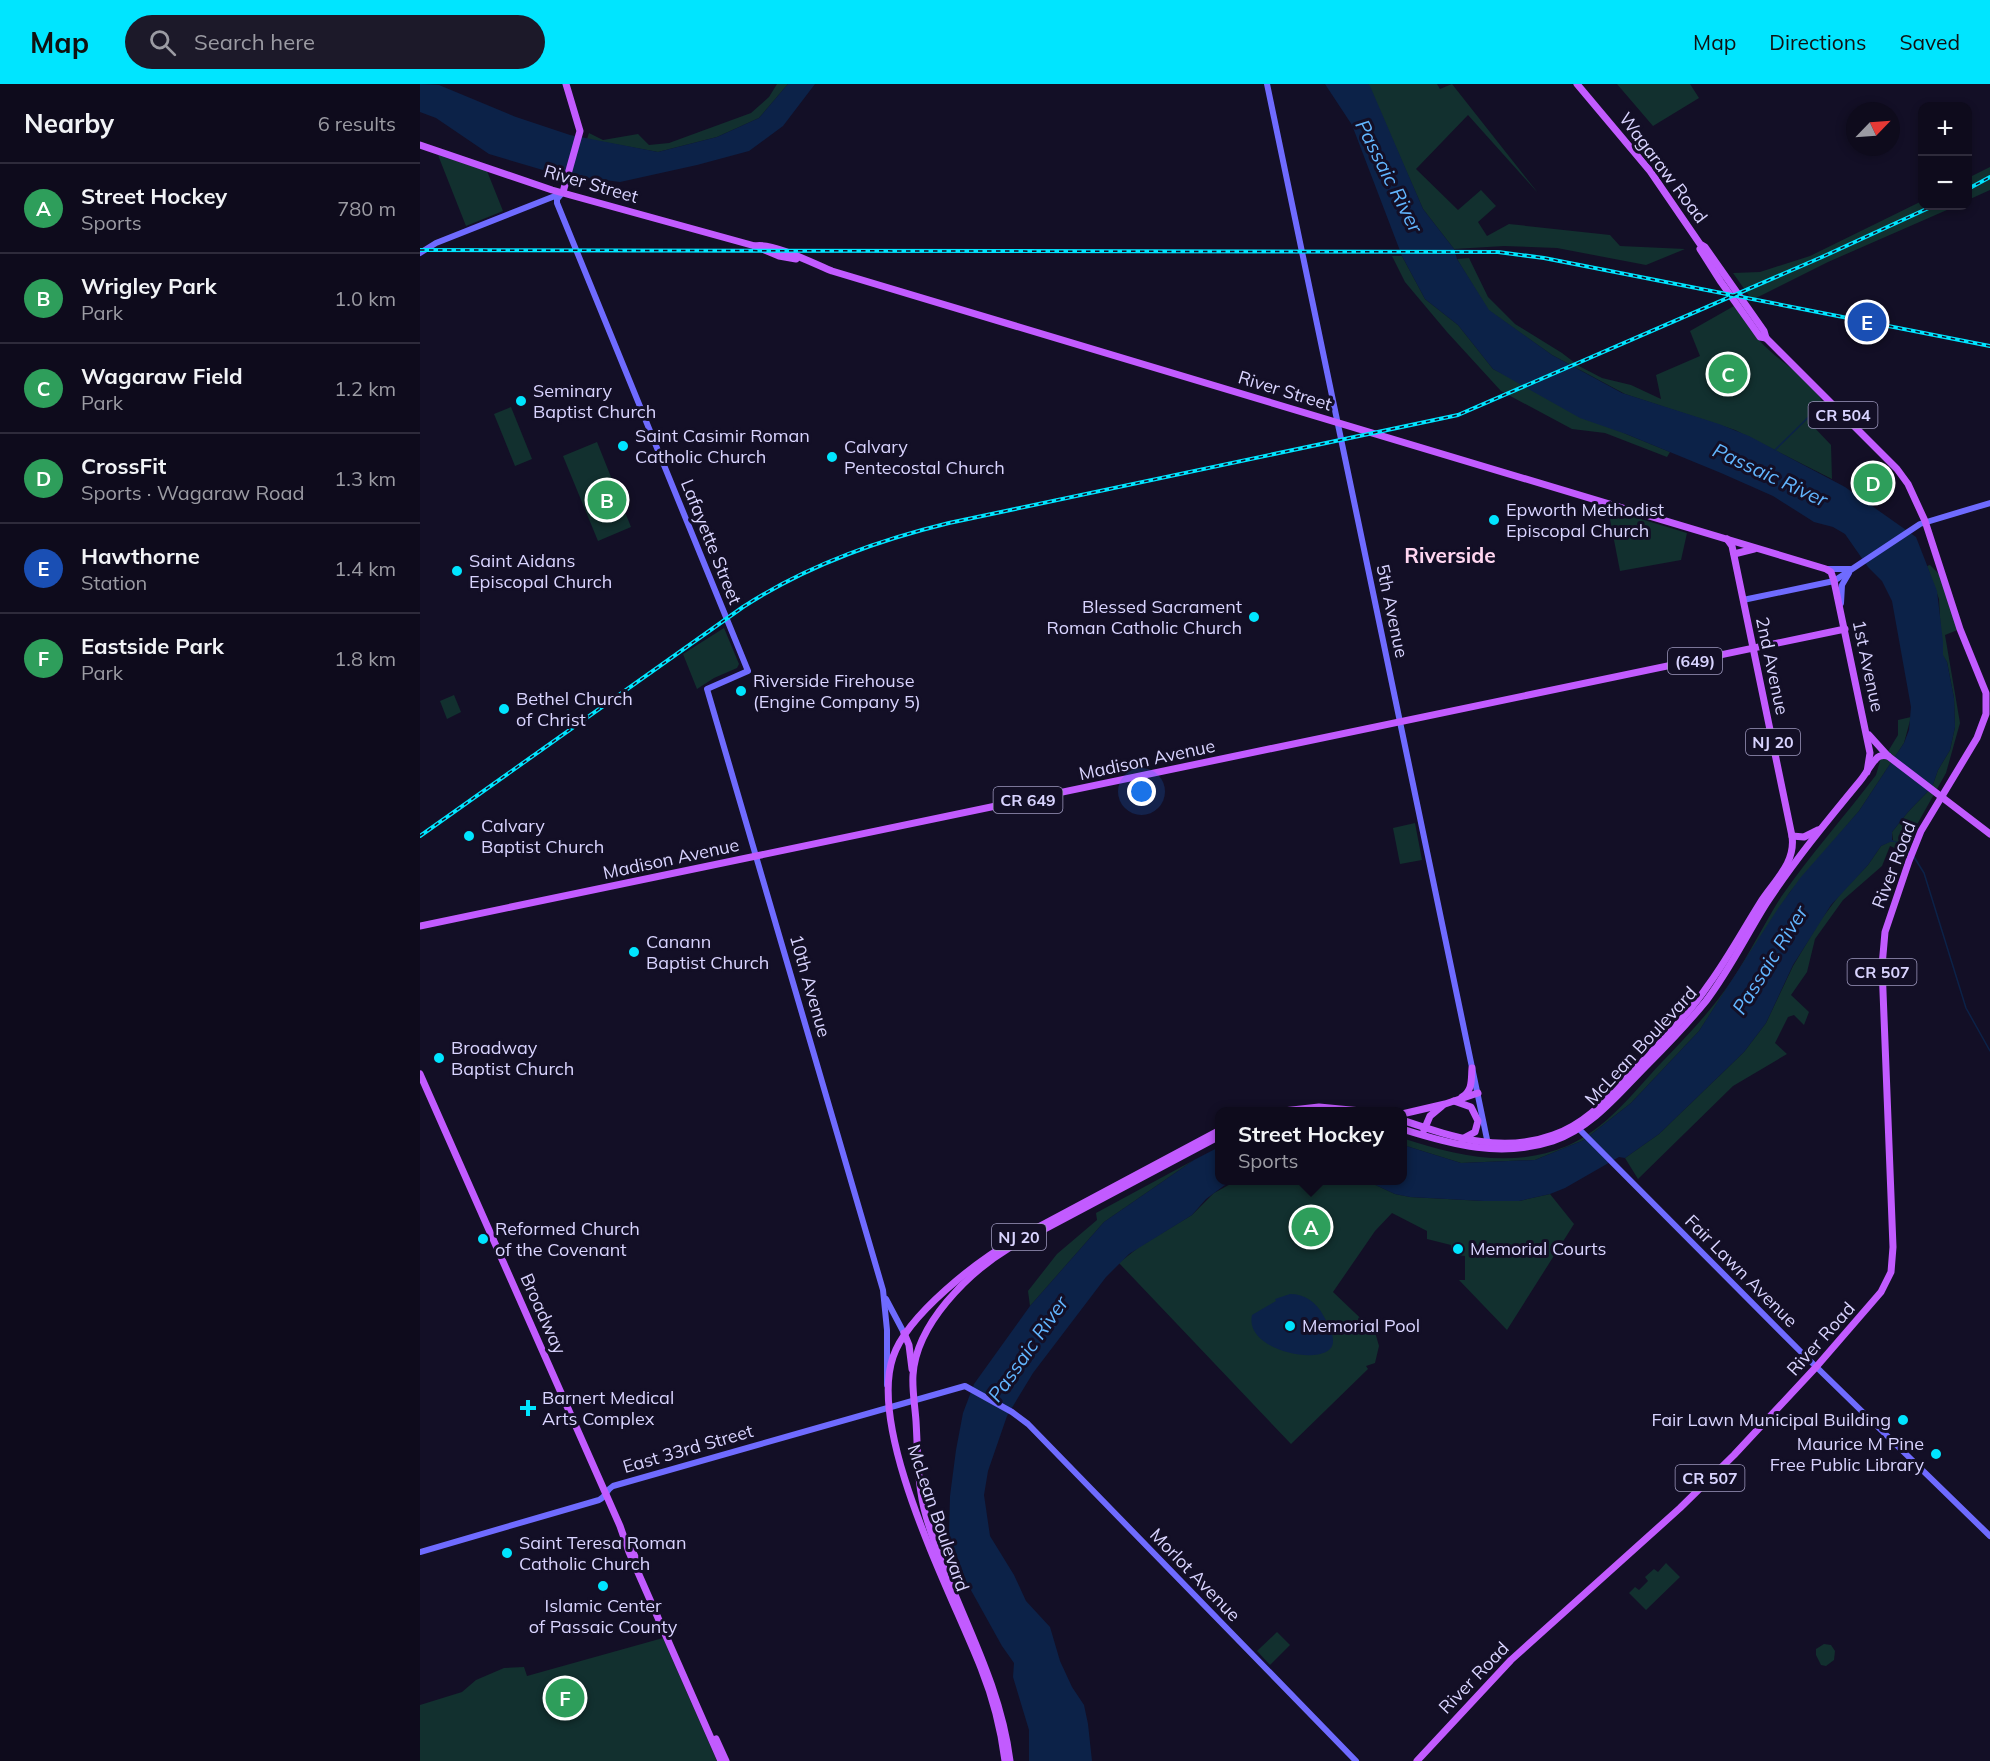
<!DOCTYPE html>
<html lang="en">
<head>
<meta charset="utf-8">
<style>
  :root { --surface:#0e0b1c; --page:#1c1929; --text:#f1f3f6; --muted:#9b9ba3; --line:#2e2b3b; --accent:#00e5ff }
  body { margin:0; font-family:Mulish,sans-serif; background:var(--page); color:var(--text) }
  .controls { position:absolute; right:18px; top:18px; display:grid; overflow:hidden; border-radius:12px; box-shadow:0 3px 9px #0003 }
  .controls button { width:54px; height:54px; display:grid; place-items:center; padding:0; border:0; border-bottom:2px solid var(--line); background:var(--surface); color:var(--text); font:30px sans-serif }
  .compass { position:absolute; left:1426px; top:18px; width:54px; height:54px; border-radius:50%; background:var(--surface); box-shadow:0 3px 9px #0003; rotate:65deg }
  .you { position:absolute; left:722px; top:708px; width:21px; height:21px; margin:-15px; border:4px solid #fff; border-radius:50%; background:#1a73e8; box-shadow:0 0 0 9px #1a73e833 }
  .badge { display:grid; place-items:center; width:39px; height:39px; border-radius:50%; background:var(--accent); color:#fff; font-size:20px; font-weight:700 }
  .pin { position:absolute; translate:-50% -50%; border:3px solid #fff; box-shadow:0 2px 6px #0006 }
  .popup { position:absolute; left:795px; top:1023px; width:192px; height:78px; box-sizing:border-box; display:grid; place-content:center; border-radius:12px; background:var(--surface); filter:drop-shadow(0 2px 4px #0005); font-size:20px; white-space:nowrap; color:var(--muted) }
  .popup b { font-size:22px; color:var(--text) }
  .popup::after { content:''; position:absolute; left:50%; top:100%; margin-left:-12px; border:12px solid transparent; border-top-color:var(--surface) }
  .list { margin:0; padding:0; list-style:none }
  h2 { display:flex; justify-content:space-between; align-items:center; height:78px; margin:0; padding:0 24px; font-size:26px }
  h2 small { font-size:20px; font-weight:400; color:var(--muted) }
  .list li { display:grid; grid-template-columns:39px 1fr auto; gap:18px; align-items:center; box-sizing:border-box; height:90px; padding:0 24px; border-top:2px solid var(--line) }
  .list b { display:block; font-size:22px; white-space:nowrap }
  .list p { margin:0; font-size:20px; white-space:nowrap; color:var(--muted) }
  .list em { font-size:20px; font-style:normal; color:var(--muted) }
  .icon { flex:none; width:33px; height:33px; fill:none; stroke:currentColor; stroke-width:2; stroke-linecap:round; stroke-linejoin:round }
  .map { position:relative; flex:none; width:1570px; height:1677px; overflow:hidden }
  header { display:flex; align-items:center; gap:36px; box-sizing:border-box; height:84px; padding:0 30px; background:var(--accent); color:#111 }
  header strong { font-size:28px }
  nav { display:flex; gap:33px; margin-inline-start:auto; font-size:21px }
  .search { width:420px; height:54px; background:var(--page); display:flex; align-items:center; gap:15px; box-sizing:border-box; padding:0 21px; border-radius:33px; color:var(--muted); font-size:22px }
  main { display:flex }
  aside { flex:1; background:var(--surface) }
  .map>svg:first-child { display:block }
  .green { fill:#12302f }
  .water { fill:#0c2248 }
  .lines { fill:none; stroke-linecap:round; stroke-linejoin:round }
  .stream { stroke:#0c2248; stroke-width:1.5 }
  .secondary { stroke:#6f6bff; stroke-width:6 }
  .primary { stroke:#c25bff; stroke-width:7 }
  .rail-casing { stroke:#00e5ff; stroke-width:4 }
  .rail { stroke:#130f26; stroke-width:1.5; stroke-dasharray:4.5; stroke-linecap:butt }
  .poi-dot { fill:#00e5ff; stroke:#130f26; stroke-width:2 }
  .labels { text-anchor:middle; stroke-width:6; stroke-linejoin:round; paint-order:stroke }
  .shield { fill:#130f26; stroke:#9e99be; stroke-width:1.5 }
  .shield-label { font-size:16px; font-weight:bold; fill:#d9d4ff }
  .street-label { font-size:18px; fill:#d9d4ff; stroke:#130f26 }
  .poi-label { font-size:18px; fill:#d9d4ff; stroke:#130f26; text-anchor:start }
  .water-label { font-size:20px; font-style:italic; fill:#62b6ff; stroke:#130f26 }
  .quarter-label { font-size:21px; font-weight:bold; fill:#ffd6f0; stroke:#130f26 }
</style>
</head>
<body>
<header>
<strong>Map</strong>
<div class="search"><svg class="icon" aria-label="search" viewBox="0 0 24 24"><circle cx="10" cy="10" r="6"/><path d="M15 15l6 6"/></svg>Search here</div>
<nav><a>Map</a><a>Directions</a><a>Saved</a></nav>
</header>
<main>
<aside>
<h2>Nearby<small>6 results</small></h2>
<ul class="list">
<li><span class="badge" style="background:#2e9e5b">A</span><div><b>Street Hockey</b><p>Sports</p></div><em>780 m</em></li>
<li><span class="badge" style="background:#2e9e5b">B</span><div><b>Wrigley Park</b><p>Park</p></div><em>1.0 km</em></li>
<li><span class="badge" style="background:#2e9e5b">C</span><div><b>Wagaraw Field</b><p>Park</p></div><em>1.2 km</em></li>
<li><span class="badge" style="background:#2e9e5b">D</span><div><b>CrossFit</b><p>Sports · Wagaraw Road</p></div><em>1.3 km</em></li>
<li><span class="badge" style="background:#1a4fb4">E</span><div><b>Hawthorne</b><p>Station</p></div><em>1.4 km</em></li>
<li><span class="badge" style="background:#2e9e5b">F</span><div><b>Eastside Park</b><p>Park</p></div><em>1.8 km</em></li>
</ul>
</aside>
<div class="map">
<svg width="1570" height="1677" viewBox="0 0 1570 1677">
  <rect width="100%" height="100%" fill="#130f26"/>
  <g class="green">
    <path d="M 357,0 L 368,0 L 339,34 L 297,53 L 238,68 L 167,55 L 169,49 L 183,56 L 218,50 L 229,61 L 249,59 L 331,29 L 349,13 Z"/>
    <path d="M 948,0 L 1017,0 L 1020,5 L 1032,0 L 1118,109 L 1048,31 L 996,85 L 1038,126 L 1061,106 L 1076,122 L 1058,138 L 1067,152 L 1089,140 L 1190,151 L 1200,162 L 1265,165 L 1226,181 L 1137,164 L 1084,162 L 1034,165 L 1003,125 Z"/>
    <path d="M 1197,0 L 1270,0 L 1279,14 L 1233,42 Z"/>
    <path d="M 18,71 L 67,87 L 83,127 L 46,142 Z"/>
    <path d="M 1570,83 L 1570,106 L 1548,116 L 1548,94 Z"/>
    <path d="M 1502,117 L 1502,122 L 1536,122 L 1408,178 L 1332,216 L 1313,189 L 1340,188 L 1390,172 Z"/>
    <path d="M 972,172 L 982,172 L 1005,215 L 1038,241 L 1073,285 L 1206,350 L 1250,368 L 1247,373 L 1185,349 L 1152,345 L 1081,307 L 1027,248 L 985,198 Z"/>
    <path d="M 1049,174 L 1068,213 L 1095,240 L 1142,269 L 1159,282 L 1182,294 L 1211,301 L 1241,315 L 1236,291 L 1280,272 L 1270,247 L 1314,222 C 1325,237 1335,254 1349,266 C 1368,284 1401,301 1405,327 L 1392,341 L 1411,361 L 1412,395 L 1315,346 L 1205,310 L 1132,271 L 1068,226 L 1037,175 Z"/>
    <path d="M 91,323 L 112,375 L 95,382 L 74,330 Z"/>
    <path d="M 177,358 L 211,443 L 178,457 L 143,372 Z"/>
    <path d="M 1188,425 L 1267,449 L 1261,476 L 1200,487 Z"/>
    <path d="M 1510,481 L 1523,494 L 1540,545 L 1525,551 L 1540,639 L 1526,689 L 1486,760 L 1491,771 L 1470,762 L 1462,782 L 1423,816 L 1395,855 L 1387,888 L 1371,911 L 1389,928 L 1384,941 L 1374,931 L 1368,933 L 1355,959 L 1367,970 L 1313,1002 L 1218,1095 L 1205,1074 L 1239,1050 L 1324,968 L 1346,939 L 1373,882 L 1400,837 L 1421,809 L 1448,781 L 1461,762 L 1473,756 L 1472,748 L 1488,728 L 1512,703 L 1518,686 L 1530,666 L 1535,643 L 1534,614 L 1527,578 L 1522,571 L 1519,515 L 1507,482 Z"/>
    <path d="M 304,544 L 319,580 L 317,584 L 294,594 L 277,605 L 263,570 Z"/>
    <path d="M 34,611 L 41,628 L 27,635 L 20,617 Z"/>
    <path d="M 1491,633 L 1484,659 L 1439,727 L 1370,808 L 1279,947 L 1211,1019 L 1164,1056 L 1115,1076 L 1041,1079 L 983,1061 L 982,1054 C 1036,1072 1092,1085 1147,1062 C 1186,1045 1213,1009 1242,978 C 1267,952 1292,926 1312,896 C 1330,869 1344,840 1361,813 C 1390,771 1425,732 1456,691 L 1460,677 L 1458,664 L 1467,669 L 1478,651 L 1478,636 Z"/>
    <path d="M 995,739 L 1002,776 L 980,780 L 973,744 Z"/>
    <path d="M 774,1076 L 684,1138 L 610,1222 L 608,1207 L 637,1170 L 677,1136 L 676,1129 Z"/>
    <path d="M 816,1097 L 947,1097 L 975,1110 L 990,1113 L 1064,1117 L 1099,1117 L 1130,1110 L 1154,1140 L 1087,1246 L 1039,1196 L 1045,1196 L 1045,1172 L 1037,1171 L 1031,1167 L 1031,1161 L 1007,1155 L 1007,1147 L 972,1129 L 955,1147 L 913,1208 L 955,1248 L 959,1262 L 955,1279 L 946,1282 L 948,1285 L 871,1360 L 699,1179 L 719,1163 L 772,1131 L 794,1109 Z"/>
    <path d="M 1246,1479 L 1260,1493 L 1226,1526 L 1209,1509 L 1215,1503 L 1219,1506 L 1228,1497 L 1225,1493 L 1234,1485 L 1238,1488 Z"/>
    <path d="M 857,1548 L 870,1561 L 850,1581 L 837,1567 Z"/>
    <path d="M 243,1554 L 297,1677 L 0,1677 L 0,1621 L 42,1608 L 56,1596 L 84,1584 L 104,1583 L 107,1592 Z"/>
    <path d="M 1404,1560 L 1411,1561 L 1415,1567 L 1414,1576 L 1406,1582 L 1401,1581 L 1396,1571 L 1396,1565 Z"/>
  </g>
  <g class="water">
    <path d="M 0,0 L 19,1 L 96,33 L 150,51 L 238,68 L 297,53 L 339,34 L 368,0 L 395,0 L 363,42 L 329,67 L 277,81 L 200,98 L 133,89 L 69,70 L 16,34 L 0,28 Z"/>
    <path d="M 905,0 L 948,0 L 950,2 L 1003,125 L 1034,165 L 1037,175 L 1069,226 L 1132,271 L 1202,309 L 1299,340 L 1329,352 L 1425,403 L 1496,453 L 1517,507 L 1523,558 L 1523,571 L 1527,578 L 1534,614 L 1535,643 L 1530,666 L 1518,686 L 1512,703 L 1488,728 L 1472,748 L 1472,756 L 1476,758 L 1470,758 L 1461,762 L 1448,781 L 1411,821 L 1373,881 L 1346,939 L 1324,968 L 1239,1050 L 1205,1074 L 1199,1073 L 1145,1104 L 1130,1110 L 1099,1117 L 1064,1117 L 990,1113 L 975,1110 L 947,1097 L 982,1096 L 983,1061 L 1041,1079 L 1115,1076 L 1164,1056 L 1211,1019 L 1279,947 L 1359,823 L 1381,793 L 1439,727 L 1484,659 L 1489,646 L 1491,623 L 1472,517 L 1462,497 L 1448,483 L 1425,450 L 1413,443 L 1394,438 L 1353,412 L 1301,389 L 1206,350 L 1160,334 L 1073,285 L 1038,241 L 1005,215 L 982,172 L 932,41 Z"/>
    <path d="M 799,1063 L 800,1096 L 816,1097 L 805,1101 L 786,1115 L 772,1131 L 709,1170 L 686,1193 L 613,1289 L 587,1332 L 568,1387 L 564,1411 L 570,1452 L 594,1491 L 606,1517 L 630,1543 L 640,1577 L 652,1603 L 664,1621 L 668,1640 L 672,1677 L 609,1677 L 609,1646 L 593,1593 L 594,1579 L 582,1562 L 547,1499 L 529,1451 L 530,1412 L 536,1366 L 543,1329 L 554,1300 L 610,1222 L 684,1138 L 774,1076 Z"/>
    <path d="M 870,1210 C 885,1210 896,1218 903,1231 C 907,1238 913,1248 913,1257 C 914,1285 823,1269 832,1231 L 856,1217 L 855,1215 Z"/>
  </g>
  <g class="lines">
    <g class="stream">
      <path d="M 1355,366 L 1404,318"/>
      <path d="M 1476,758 L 1489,768"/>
      <path d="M 1494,773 L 1504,789 L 1546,924 L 1570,967"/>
    </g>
    <g class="secondary">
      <path d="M 847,0 L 1068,1060"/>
      <path d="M 143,108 L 137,115 L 137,119 L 328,587 L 287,605 L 463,1206 L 467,1246 L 467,1301"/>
      <path d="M 0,169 L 16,159 L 140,110"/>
      <path d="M 1407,485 L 1430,485"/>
      <path d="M 1323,516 L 1414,497 L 1500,440 L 1570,419"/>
      <path d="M 1421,519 L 1422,501 L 1429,489"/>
      <path d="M 1157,1043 L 1382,1269 L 1570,1452"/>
      <path d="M 466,1215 L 484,1249"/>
      <path d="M 0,1468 L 179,1416 C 186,1413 186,1406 193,1402 L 545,1302 L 592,1328 L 608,1340 L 936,1677"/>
    </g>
    <g class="primary">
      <path d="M 0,61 L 132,106 L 335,162 L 359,172 L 376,175"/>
      <path d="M 143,108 L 160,47 L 146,0"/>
      <path d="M 335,162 C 351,158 395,180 412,187 L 1406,485 L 1411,488 L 1414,497 L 1450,669 L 1447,688"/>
      <path d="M 1280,165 L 1301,198 L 1340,253 L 1346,254"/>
      <path d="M 1314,470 L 1334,465"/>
      <path d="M 1449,651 L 1468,672 L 1570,750"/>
      <path d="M 1372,752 L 1384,753 L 1398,746"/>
      <path d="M 0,842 L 1425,545"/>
      <path d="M 0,990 L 200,1442 L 209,1468 L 301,1677"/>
      <path d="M 1042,1013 C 1053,1006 1051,996 1052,984"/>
      <path d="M 1034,1017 L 1051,1023 L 1058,1037 L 1055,1048 L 1042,1055"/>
      <path d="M 854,1028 L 899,1023 L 952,1028"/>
      <path d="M 982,1030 L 1025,1020 L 1058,1009"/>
      <path d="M 982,1036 C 1033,1053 1081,1070 1133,1051 C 1165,1040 1186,1016 1208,993 C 1236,963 1266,934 1289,900 C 1308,874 1323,846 1340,819 C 1354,797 1376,779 1372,752 L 1312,462 L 1307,455"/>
      <path d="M 982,1045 C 1033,1061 1081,1074 1133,1057 C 1173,1043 1199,1009 1228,980 C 1248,960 1268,939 1286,917 C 1309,887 1326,852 1346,820 C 1374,777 1407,737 1440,697 C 1446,690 1450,681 1456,675 C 1459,671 1463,671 1468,672"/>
      <path d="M 1004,1046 L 1010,1032 L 1022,1022"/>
      <path d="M 484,1249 L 489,1261 L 492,1285"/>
      <path d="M 208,1458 L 220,1483"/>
      <path d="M 296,1655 L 306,1677"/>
      <path d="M 585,1677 C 581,1645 573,1614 561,1584 C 532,1510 447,1349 473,1273 C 487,1231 558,1176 596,1155 L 800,1046"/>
      <path d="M 590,1677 C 579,1589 530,1516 506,1432 C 497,1401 498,1369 496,1337 C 495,1322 492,1306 493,1291 C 496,1240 548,1189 589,1164 L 800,1052"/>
      <path d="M 997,1677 L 1091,1576 L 1260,1424 L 1314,1371 L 1397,1282 L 1461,1208 L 1471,1188 L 1473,1163 L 1462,882 L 1465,848 L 1489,777 L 1501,747 L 1557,654 L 1566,630 L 1566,609 L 1540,545 L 1505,437 L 1488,400 L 1477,385 L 1346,254 L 1344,247 L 1285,163 L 1280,160 L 1230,87 L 1157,0"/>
    </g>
    <g class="rail-casing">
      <g id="rail">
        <path d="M 1548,105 L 1570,93"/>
        <path d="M 0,166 L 1078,168 L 1124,174 L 1570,262"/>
        <path d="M 0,752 L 323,523 C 386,482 455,457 529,439 L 1038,331 L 1402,173 L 1513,122"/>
      </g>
    </g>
    <use href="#rail" class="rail"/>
  </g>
  <g class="poi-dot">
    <circle cx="101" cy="317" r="6"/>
    <circle cx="203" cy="362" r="6"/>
    <circle cx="412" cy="373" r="6"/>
    <circle cx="1074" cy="436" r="6"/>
    <circle cx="37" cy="487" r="6"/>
    <circle cx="834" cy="533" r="6"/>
    <circle cx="321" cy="607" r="6"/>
    <circle cx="84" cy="625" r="6"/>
    <circle cx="49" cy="752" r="6"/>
    <circle cx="214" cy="868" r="6"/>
    <circle cx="19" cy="974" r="6"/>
    <circle cx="63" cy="1155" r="6"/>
    <circle cx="1038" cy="1165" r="6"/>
    <circle cx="870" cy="1242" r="6"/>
    <path d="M105 1315h6v6h6v6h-6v6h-6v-6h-6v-6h6z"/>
    <circle cx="1483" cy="1336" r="6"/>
    <circle cx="1516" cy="1370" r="6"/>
    <circle cx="87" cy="1469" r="6"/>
    <circle cx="183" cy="1502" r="6"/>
  </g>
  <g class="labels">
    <g class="shield">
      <rect x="1388.5" y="318" width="69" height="26" rx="4.5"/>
      <rect x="1248" y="564" width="54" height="26" rx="4.5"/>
      <rect x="1326" y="645" width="54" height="26" rx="4.5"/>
      <rect x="573.5" y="703" width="69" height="26" rx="4.5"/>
      <rect x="1427.5" y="875" width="69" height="26" rx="4.5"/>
      <rect x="572" y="1140" width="54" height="26" rx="4.5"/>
      <rect x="1255.5" y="1381" width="69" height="26" rx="4.5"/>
    </g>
    <g class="shield-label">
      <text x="1423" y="337">CR 504</text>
      <text x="1275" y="583">(649)</text>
      <text x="1353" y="664">NJ 20</text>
      <text x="608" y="722">CR 649</text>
      <text x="1462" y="894">CR 507</text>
      <text x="599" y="1159">NJ 20</text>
      <text x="1290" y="1400">CR 507</text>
    </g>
    <g class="street-label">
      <text transform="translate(1243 84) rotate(53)" y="6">Wagaraw Road</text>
      <text transform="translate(171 100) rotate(16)" y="6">River Street</text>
      <text transform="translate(865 307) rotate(17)" y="6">River Street</text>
      <text transform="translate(291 458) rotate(68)" y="6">Lafayette Street</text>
      <text transform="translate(972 527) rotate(78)" y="6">5th Avenue</text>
      <text transform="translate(1352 582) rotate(78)" y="6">2nd Avenue</text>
      <text transform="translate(1448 582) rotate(78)" y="6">1st Avenue</text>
      <text transform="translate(727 676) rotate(-12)" y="6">Madison Avenue</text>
      <text transform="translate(251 775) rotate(-12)" y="6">Madison Avenue</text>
      <text transform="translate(1474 781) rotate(-69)" y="6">River Road</text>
      <text transform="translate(390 902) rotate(74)" y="6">10th Avenue</text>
      <text transform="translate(1221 962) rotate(-47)" y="6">McLean Boulevard</text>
      <text transform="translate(1321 1187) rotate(45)" y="6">Fair Lawn Avenue</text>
      <text transform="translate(123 1230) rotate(66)" y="6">Broadway</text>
      <text transform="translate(1401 1255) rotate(-48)" y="6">River Road</text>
      <text transform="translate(268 1365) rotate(-16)" y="6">East 33rd Street</text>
      <text transform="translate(518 1434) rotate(71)" y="6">McLean Boulevard</text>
      <text transform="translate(775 1491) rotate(46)" y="6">Morlot Avenue</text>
      <text transform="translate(1054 1594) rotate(-46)" y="6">River Road</text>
    </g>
    <g class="poi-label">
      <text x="113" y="313">Seminary<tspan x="113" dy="21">Baptist Church</tspan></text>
      <text x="215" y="358">Saint Casimir Roman<tspan x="215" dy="21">Catholic Church</tspan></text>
      <text x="424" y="369">Calvary<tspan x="424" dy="21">Pentecostal Church</tspan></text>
      <text x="1086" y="432">Epworth Methodist<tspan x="1086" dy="21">Episcopal Church</tspan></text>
      <text x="49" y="483">Saint Aidans<tspan x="49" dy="21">Episcopal Church</tspan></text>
      <text x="822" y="529" text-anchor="end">Blessed Sacrament<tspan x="822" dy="21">Roman Catholic Church</tspan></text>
      <text x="333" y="603">Riverside Firehouse<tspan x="333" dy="21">(Engine Company 5)</tspan></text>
      <text x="96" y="621">Bethel Church<tspan x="96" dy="21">of Christ</tspan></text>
      <text x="61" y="748">Calvary<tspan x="61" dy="21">Baptist Church</tspan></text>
      <text x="226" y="864">Canann<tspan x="226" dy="21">Baptist Church</tspan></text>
      <text x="31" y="970">Broadway<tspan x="31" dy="21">Baptist Church</tspan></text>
      <text x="75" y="1151">Reformed Church<tspan x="75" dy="21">of the Covenant</tspan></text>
      <text x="1050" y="1171">Memorial Courts</text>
      <text x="882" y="1248">Memorial Pool</text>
      <text x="122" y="1320">Barnert Medical<tspan x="122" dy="21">Arts Complex</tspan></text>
      <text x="1471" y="1342" text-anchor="end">Fair Lawn Municipal Building</text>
      <text x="1504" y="1366" text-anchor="end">Maurice M Pine<tspan x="1504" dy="21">Free Public Library</tspan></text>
      <text x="99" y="1465">Saint Teresa Roman<tspan x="99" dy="21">Catholic Church</tspan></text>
      <text x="183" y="1528" text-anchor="middle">Islamic Center<tspan x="183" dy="21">of Passaic County</tspan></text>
    </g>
    <g class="water-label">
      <text transform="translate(969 92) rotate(63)" y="7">Passaic River</text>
      <text transform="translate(1350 391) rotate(25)" y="7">Passaic River</text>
      <text transform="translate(1350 876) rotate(-58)" y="7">Passaic River</text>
      <text transform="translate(608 1265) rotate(-55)" y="7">Passaic River</text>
    </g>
    <g class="quarter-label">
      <text x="1030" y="479">Riverside</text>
    </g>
  </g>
</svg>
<div class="controls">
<button>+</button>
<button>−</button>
</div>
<svg class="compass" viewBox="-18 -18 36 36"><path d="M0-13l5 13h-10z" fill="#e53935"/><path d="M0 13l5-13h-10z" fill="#9b9ba3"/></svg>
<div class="you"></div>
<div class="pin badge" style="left:891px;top:1143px;background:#2e9e5b">A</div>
<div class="popup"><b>Street Hockey</b>Sports</div>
<div class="pin badge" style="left:187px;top:416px;background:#2e9e5b">B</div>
<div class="pin badge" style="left:1308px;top:290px;background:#2e9e5b">C</div>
<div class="pin badge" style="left:1453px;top:399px;background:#2e9e5b">D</div>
<div class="pin badge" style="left:1447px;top:238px;background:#1a4fb4">E</div>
<div class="pin badge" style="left:145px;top:1614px;background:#2e9e5b">F</div>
</div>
</main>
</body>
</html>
